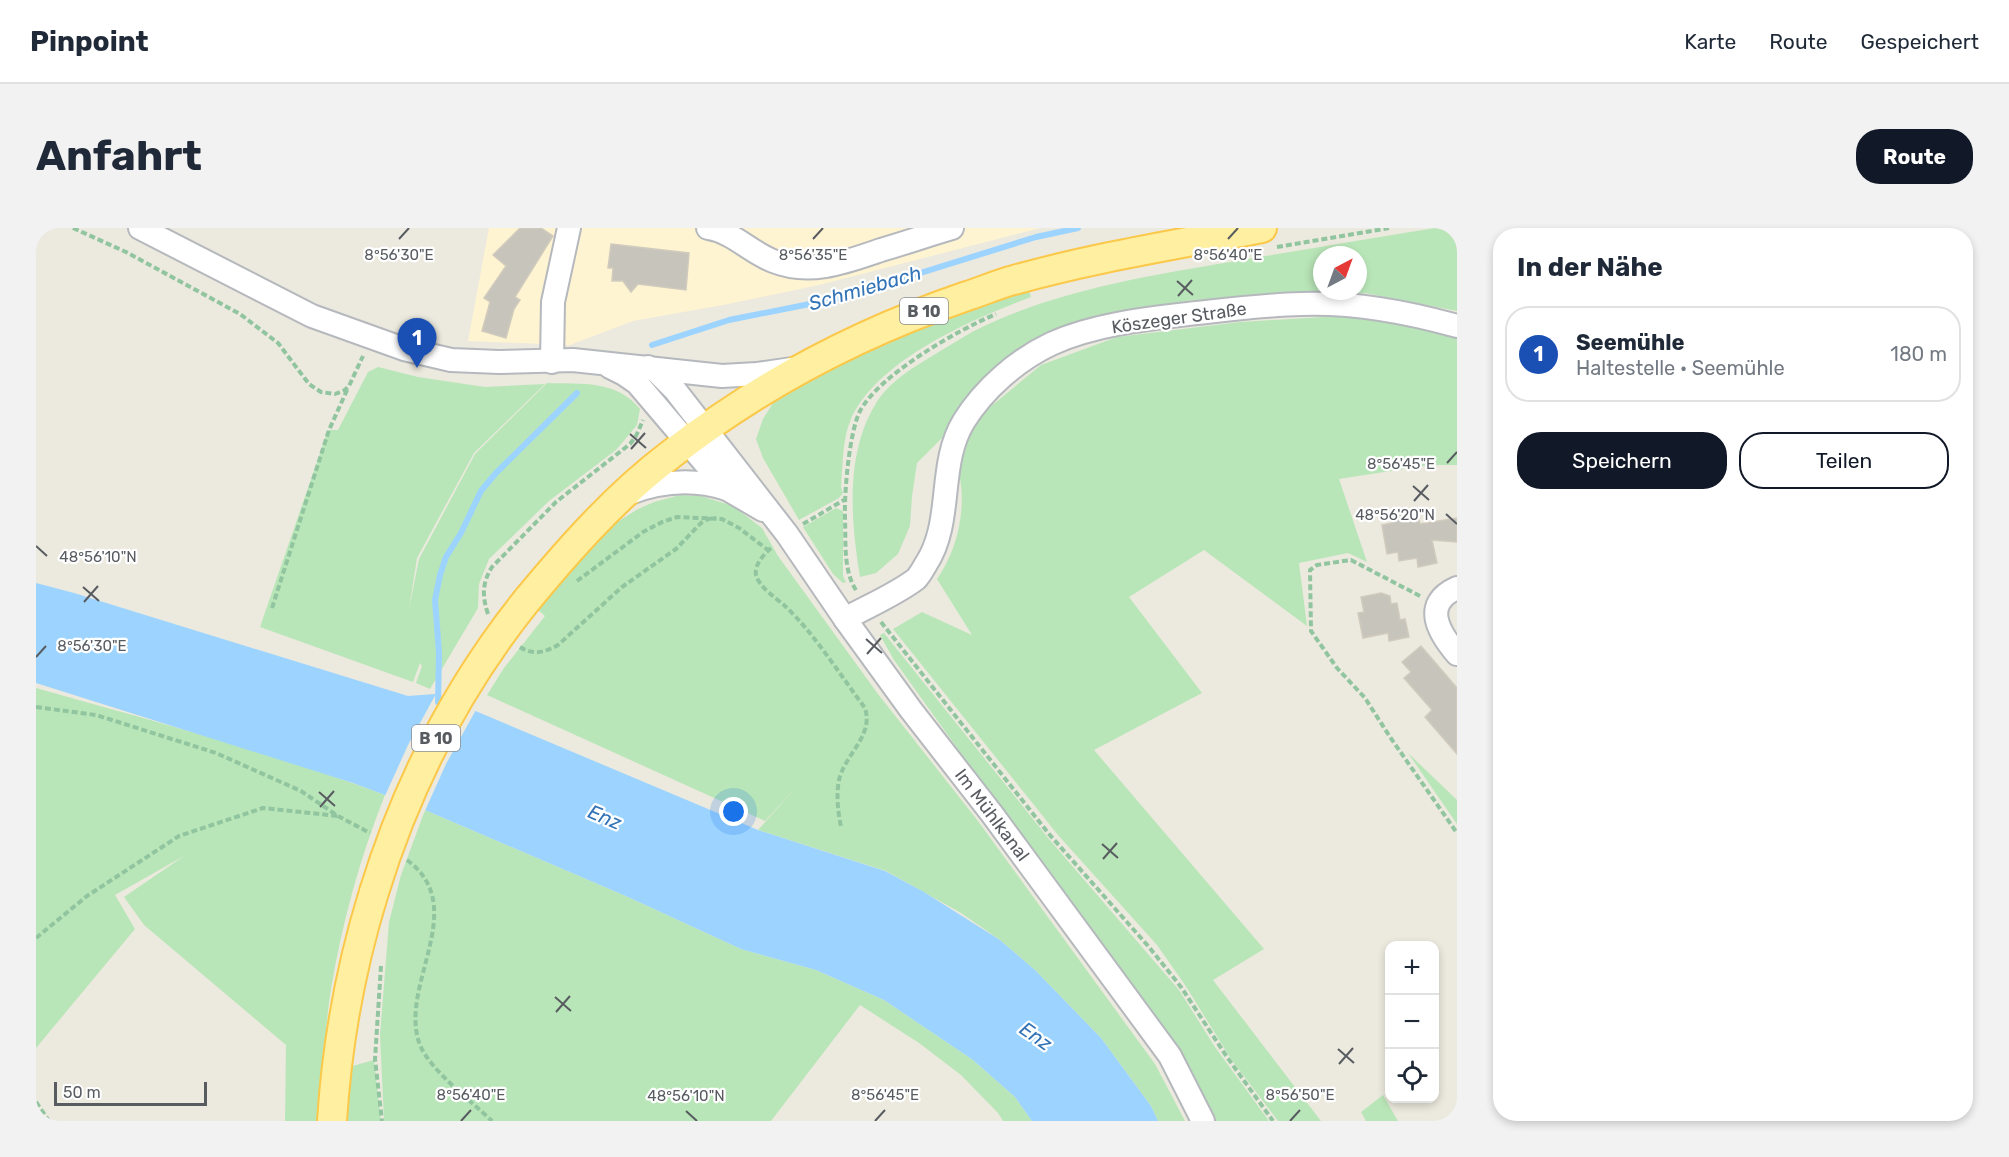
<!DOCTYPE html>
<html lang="de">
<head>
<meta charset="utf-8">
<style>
  :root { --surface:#fff; --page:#f2f2f3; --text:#1f2937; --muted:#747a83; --line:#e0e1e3; --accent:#111827 }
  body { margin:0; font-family:Rubik,sans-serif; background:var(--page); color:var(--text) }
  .controls { position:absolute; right:18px; bottom:18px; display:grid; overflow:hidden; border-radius:12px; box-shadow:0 3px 9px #0003 }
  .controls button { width:54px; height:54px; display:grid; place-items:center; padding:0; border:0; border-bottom:2px solid var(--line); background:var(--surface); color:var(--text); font:30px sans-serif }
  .compass { position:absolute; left:1277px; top:18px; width:54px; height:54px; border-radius:50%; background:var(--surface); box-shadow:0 3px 9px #0003; rotate:41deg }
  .scale { position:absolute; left:18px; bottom:15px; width:153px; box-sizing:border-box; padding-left:6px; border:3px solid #585c61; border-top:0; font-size:16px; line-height:21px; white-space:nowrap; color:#585c61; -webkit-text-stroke:4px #fff; paint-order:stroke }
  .you { position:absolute; left:698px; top:584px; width:21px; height:21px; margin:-15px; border:4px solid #fff; border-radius:50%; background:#1a73e8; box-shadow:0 0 0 9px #1a73e833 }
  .badge { display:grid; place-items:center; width:39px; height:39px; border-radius:50%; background:var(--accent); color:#fff; font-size:20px; font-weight:700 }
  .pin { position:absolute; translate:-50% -50px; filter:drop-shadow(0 2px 3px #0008) }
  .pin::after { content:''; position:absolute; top:32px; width:21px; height:18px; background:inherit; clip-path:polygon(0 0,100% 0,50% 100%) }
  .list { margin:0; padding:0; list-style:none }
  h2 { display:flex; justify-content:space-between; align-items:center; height:78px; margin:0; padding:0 24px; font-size:26px }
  h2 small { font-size:20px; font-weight:400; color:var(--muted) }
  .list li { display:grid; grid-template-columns:39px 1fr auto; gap:18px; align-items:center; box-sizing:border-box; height:96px; margin:0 12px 12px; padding:0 12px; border:2px solid var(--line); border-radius:24px }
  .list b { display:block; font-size:22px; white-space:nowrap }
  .list p { margin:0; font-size:20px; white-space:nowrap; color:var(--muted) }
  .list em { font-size:20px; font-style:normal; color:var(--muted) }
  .actions { display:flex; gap:12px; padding:18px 24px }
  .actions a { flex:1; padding:14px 0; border:2px solid var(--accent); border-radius:24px; text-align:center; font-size:21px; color:var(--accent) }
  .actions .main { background:var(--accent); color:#fff }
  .icon { flex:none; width:33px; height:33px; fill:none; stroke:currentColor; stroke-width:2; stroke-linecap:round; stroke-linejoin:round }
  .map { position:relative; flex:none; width:1421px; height:893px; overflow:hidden; border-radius:24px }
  header { display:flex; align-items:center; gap:36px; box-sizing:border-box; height:84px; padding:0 30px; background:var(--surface); border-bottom:2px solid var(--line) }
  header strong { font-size:28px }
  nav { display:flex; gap:33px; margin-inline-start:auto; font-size:21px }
  .intro { display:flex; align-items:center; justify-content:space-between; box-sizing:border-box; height:144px; padding:0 36px }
  h1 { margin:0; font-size:42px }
  .button { padding:15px 27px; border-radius:24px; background:var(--accent); color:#fff; font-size:21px; font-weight:700 }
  main { display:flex; gap:36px; padding:0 36px }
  aside { flex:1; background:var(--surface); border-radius:24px; box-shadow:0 3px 9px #0003 }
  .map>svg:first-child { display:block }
  .commercial { fill:#fff4d1 }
  .green { fill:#b9e6b8; fill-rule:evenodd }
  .water { fill:#9cd4ff }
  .pier { fill:#ece9de }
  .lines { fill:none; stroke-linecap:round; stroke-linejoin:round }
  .stream { stroke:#9cd4ff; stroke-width:6 }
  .building { fill:#c7c4bc; stroke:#d1cbbd; stroke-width:1.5 }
  .minor-casing { stroke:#b5b8bd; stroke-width:26 }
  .major-casing { stroke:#fbc849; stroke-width:32 }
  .path { stroke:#90c59f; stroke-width:4; stroke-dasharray:6 3; stroke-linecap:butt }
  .minor { stroke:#fff; stroke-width:22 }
  .major { stroke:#ffefa1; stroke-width:28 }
  .major-bridge-casing { stroke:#fbc849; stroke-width:32; stroke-linecap:butt }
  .major-bridge { stroke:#ffefa1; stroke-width:28 }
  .ticks { fill:none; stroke:#585c61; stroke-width:2 }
  .labels { text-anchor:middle; stroke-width:4.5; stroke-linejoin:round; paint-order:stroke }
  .shield { fill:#fff; stroke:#8a8d90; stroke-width:1.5 }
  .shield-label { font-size:16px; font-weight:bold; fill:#585c61 }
  .street-label { font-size:18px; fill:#585c61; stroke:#fff }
  .water-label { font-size:20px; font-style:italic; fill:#3374b7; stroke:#fff }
  .ticks-label { font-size:15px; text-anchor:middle; fill:#585c61; stroke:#fff; stroke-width:4.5; stroke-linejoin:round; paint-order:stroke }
</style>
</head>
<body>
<header>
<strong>Pinpoint</strong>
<nav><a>Karte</a><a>Route</a><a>Gespeichert</a></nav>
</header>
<div class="intro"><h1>Anfahrt</h1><a class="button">Route</a></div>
<main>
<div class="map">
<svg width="1421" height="893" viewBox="0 0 1421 893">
  <rect width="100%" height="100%" fill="#ece9de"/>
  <path class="commercial" d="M 453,0 L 1004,0 L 783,57 L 687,77 L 597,93 L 534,117 L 432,113 Z"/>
  <g class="green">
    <path d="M 1399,0 L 1421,0 L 1421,83 L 1329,65 L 1157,72 L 1114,80 L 985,122 L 961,137 L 928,171 L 907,209 L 881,235 L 876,268 L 874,298 L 862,326 L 840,345 L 824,349 C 815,294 809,227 839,177 C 853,153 878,139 901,125 C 913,118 924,111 936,104 C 1020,61 1119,47 1211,31 C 1274,21 1336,10 1399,0 ZM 1286,27 L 1322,27 L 1322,63 L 1286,63 Z"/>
    <path d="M 993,62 L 995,69 C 938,90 841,132 815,191 C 806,211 807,238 805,259 L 807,265 L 803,270 L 763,292 L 727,230 L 720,211 L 727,191 L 737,175 L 780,149 L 866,108 Z"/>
    <path d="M 1304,88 L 1394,100 L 1421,108 L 1421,237 L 1393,237 L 1303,251 L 1331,334 L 1312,325 L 1263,335 L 1271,398 L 1168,322 L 1093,369 L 1166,465 L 1058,522 L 1228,721 L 1177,752 L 1285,893 L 1242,893 L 1195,831 L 1149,757 L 1121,717 L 1022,607 L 857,401 L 886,384 L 936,407 L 901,351 C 923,320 933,272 920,235 L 935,199 L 948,184 L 1005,137 L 1081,109 L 1204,94 Z"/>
    <path d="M 342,139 L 382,149 L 449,159 L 509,156 L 438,225 L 381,330 L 373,381 L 383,331 L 439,226 L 511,155 C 545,156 581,152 604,181 L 601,197 L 580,222 L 513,273 L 453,331 L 443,356 L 442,380 L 394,461 L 380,455 L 386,438 L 384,435 L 377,454 L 224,399 L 292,202 L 302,202 L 332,144 Z"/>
    <path d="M 644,267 L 665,268 L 697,278 L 726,300 L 742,328 L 842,466 L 942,593 L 1119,836 L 1149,893 L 1122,893 L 1115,878 L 1065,810 L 999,742 L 964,712 L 925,685 L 850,643 L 722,602 L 761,558 L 729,593 L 451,467 L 468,440 L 509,388 L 501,381 L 578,296 L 602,281 L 618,274 Z"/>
    <path d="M 800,280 L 807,283 L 807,348 L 810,354 L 807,355 L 797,346 L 767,299 Z"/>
    <path d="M 848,405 L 1013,611 L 1143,762 L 1179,819 L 1233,893 L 1178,893 L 1047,696 L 858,432 L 844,407 Z"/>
    <path d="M 0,460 C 117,493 235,524 349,567 C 324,629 306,695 295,761 C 288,803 288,850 284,893 L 249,893 L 250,817 L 108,697 L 88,669 L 148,628 L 79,667 L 99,701 L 0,820 Z"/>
    <path d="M 1372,525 L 1421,572 L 1421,596 Z"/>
    <path d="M 389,582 L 592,669 L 705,721 L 780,742 L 848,772 L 937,832 L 979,869 L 996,893 L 967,893 L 962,885 L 925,847 L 883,815 L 824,777 L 735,893 L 348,893 L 344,807 L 353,694 L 365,647 Z"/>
    <path d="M 338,832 L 345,893 L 308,893 L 313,839 Z"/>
    <path d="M 1347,867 L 1362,893 L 1330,893 L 1325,884 Z"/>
  </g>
  <path class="water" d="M 0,355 L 38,365 L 372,468 L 399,466 L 722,602 L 849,643 L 888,664 L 964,712 L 999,742 L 1065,810 L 1115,878 L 1122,893 L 996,893 L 979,869 L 937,832 L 848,772 L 780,742 L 705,721 L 592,669 L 389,582 L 317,555 L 0,455 Z"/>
  <path class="pier" d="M 401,464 L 441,480 L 410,536 L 388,585 L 348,570 L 372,517 Z"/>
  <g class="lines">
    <g class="stream">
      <path d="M 616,117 L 693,92 L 804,70 L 1000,9 L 1042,0"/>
      <path d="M 402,474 L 403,425 L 399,372 L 404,347 L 410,329 L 425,305 L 445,263 L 460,245 L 541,165"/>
    </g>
  </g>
  <g class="building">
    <path d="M 484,0 L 505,0 L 517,8 L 479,69 L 484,72 L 478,81 L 470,110 L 446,103 L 454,74 L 448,70 L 470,38 L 457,27 Z"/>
    <path d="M 575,16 L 653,25 L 650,62 L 602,56 L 595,64 L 587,53 L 576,53 L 577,40 L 572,40 Z"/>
    <path d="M 1380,280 L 1384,296 L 1421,290 L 1421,314 L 1396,312 L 1401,335 L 1382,339 L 1381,330 L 1363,333 L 1362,324 L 1351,326 L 1346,297 L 1356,295 L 1354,285 Z"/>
    <path d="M 1345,365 L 1354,368 L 1355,376 L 1361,375 L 1364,392 L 1369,391 L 1373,409 L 1353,413 L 1352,405 L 1327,410 L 1322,385 L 1328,384 L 1325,369 Z"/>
    <path d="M 1385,418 L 1421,460 L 1421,526 L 1389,489 L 1396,482 L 1368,450 L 1375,444 L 1366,434 Z"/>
  </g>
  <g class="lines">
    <g class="minor-casing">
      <g id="minor">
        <path d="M 104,0 L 276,88 L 368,121 L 415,132 L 463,134 L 537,132 L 686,148 L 721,146 L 756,141"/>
        <path d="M 672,0 C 697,4 714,24 737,33 C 774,48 810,34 845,22 C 869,15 892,7 916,0"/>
        <path d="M 516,134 L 517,74 L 533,0"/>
        <path d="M 574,139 L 588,146 L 601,155 L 691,261 L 727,282"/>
        <path d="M 612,139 L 621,144 L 639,162 L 751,306 L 809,391 L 875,482 L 956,586 L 1134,828 L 1167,893"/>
        <path d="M 591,266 C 624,253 657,250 691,261"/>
        <path d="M 1421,360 C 1385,376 1403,405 1421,426"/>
        <path d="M 809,391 C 832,378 859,367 880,351 C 884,347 887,341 890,336 C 918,293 901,237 928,193 C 948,161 981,132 1015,116 C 1056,97 1108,91 1152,86 C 1189,82 1227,77 1265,76 C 1317,74 1371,84 1421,98"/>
      </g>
    </g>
    <g class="major-casing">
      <g id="major">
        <path d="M 491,372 C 534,320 580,268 634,227 C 725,156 822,105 931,68 C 947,63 962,56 978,52 C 1060,29 1144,16 1226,0"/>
        <path d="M 296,893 C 301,815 315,738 338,664"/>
      </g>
    </g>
    <g class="path">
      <path d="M 37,0 L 90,24 L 204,86 L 242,115 L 273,156 L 285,164 L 299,166 L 309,162 L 313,158 L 327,128"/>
      <path d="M 1241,19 L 1353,0"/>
      <path d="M 767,296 L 808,272"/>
      <path d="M 735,320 C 728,326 718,337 720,347 C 723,359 740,370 749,378 C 777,404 805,448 829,480 C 838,508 809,526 803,552 C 800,567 802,584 805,599"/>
      <path d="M 541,353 L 607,304 L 626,294 L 641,289 L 686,291 L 703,300 L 732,322"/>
      <path d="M 820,362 C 807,342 810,314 809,291 C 808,266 813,205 824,183 C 844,146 922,102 960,86"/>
      <path d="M 1384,368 L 1315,332 L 1281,337 L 1274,342 L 1275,403 L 1301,440 L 1329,470 L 1354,509 L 1421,605"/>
      <path d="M 236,380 L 293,202 L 312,160"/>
      <path d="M 452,386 C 446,368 446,355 456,339 L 520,274 L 594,216 L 600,208 L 607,192"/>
      <path d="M 845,394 L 1013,606 L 1113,719 L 1145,759 L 1191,829 L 1237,893"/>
      <path d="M 484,419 C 498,428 509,424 522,417 L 586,359 L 640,321 L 665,295 L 672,291 L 680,290"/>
      <path d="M 0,479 L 60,487 L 180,525 L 265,563 L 302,588 L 334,605"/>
      <path d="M 371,632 C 436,680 361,758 384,817 C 394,842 436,874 456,893"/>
      <path d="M 0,710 L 51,668 L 143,608 L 227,580 L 302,588"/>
      <path d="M 345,738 L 339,831 L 346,893"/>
      <path d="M 0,874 L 13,893"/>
    </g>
    <use href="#minor" class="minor"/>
    <use href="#major" class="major"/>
    <g class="major-bridge-casing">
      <path id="major-bridge" d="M 338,664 C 371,557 421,459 491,372"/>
    </g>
    <use href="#major-bridge" class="major-bridge"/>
  </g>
  <path class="ticks" d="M 363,11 L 373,0M 777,11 L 787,0M 1192,11 L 1202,0M 1141,53 L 1157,67M 1142,68 L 1156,52M 594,206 L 610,220M 595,221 L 609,205M 1411,235 L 1421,224M 1377,258 L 1393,272M 1378,273 L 1392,257M 1410,286 L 1421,296M 0,318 L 11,328M 47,359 L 63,373M 48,374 L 62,358M 830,411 L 846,425M 831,426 L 845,410M 0,429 L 10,418M 283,564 L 299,578M 284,579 L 298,563M 1066,616 L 1082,630M 1067,631 L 1081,615M 519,769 L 535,783M 520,784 L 534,768M 1302,821 L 1318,835M 1303,836 L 1317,820M 650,883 L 661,893M 425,893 L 435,882M 839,893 L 849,882M 1254,893 L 1264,882"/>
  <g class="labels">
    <g class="shield">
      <rect x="864" y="70" width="48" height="26" rx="4.5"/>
      <rect x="376" y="497" width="48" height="26" rx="4.5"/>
    </g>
    <g class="shield-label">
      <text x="888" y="89">B 10</text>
      <text x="400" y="516">B 10</text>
    </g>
    <g class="street-label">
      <text transform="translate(1143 90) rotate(-8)" y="6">Köszeger Straße</text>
      <text transform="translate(956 587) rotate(53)" y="6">Im Mühlkanal</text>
    </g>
    <g class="water-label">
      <text transform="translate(829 60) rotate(-16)" y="7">Schmiebach</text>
      <text transform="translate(569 589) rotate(23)" y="7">Enz</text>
      <text transform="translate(1000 808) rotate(35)" y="7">Enz</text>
    </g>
  </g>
  <g class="ticks-label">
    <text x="363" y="32">8°56'30"E</text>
    <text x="777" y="32">8°56'35"E</text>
    <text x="1192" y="32">8°56'40"E</text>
    <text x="1365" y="241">8°56'45"E</text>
    <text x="1359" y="292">48°56'20"N</text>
    <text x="62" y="334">48°56'10"N</text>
    <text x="56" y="423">8°56'30"E</text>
    <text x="435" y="872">8°56'40"E</text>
    <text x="849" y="872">8°56'45"E</text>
    <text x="1264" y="872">8°56'50"E</text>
    <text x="650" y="873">48°56'10"N</text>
  </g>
</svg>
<div class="controls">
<button>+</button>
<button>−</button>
<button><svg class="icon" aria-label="locate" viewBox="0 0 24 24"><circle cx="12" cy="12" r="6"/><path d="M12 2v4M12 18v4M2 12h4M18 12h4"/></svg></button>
</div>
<svg class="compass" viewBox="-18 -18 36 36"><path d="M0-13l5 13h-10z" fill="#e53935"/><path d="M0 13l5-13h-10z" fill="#747a83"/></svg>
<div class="scale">50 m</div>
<div class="you"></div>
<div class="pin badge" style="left:381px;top:140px;background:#1a4fb4">1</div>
</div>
<aside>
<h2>In der Nähe<small></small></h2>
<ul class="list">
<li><span class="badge" style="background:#1a4fb4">1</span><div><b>Seemühle</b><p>Haltestelle · Seemühle</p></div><em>180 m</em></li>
</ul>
<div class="actions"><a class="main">Speichern</a><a>Teilen</a></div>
</aside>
</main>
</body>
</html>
